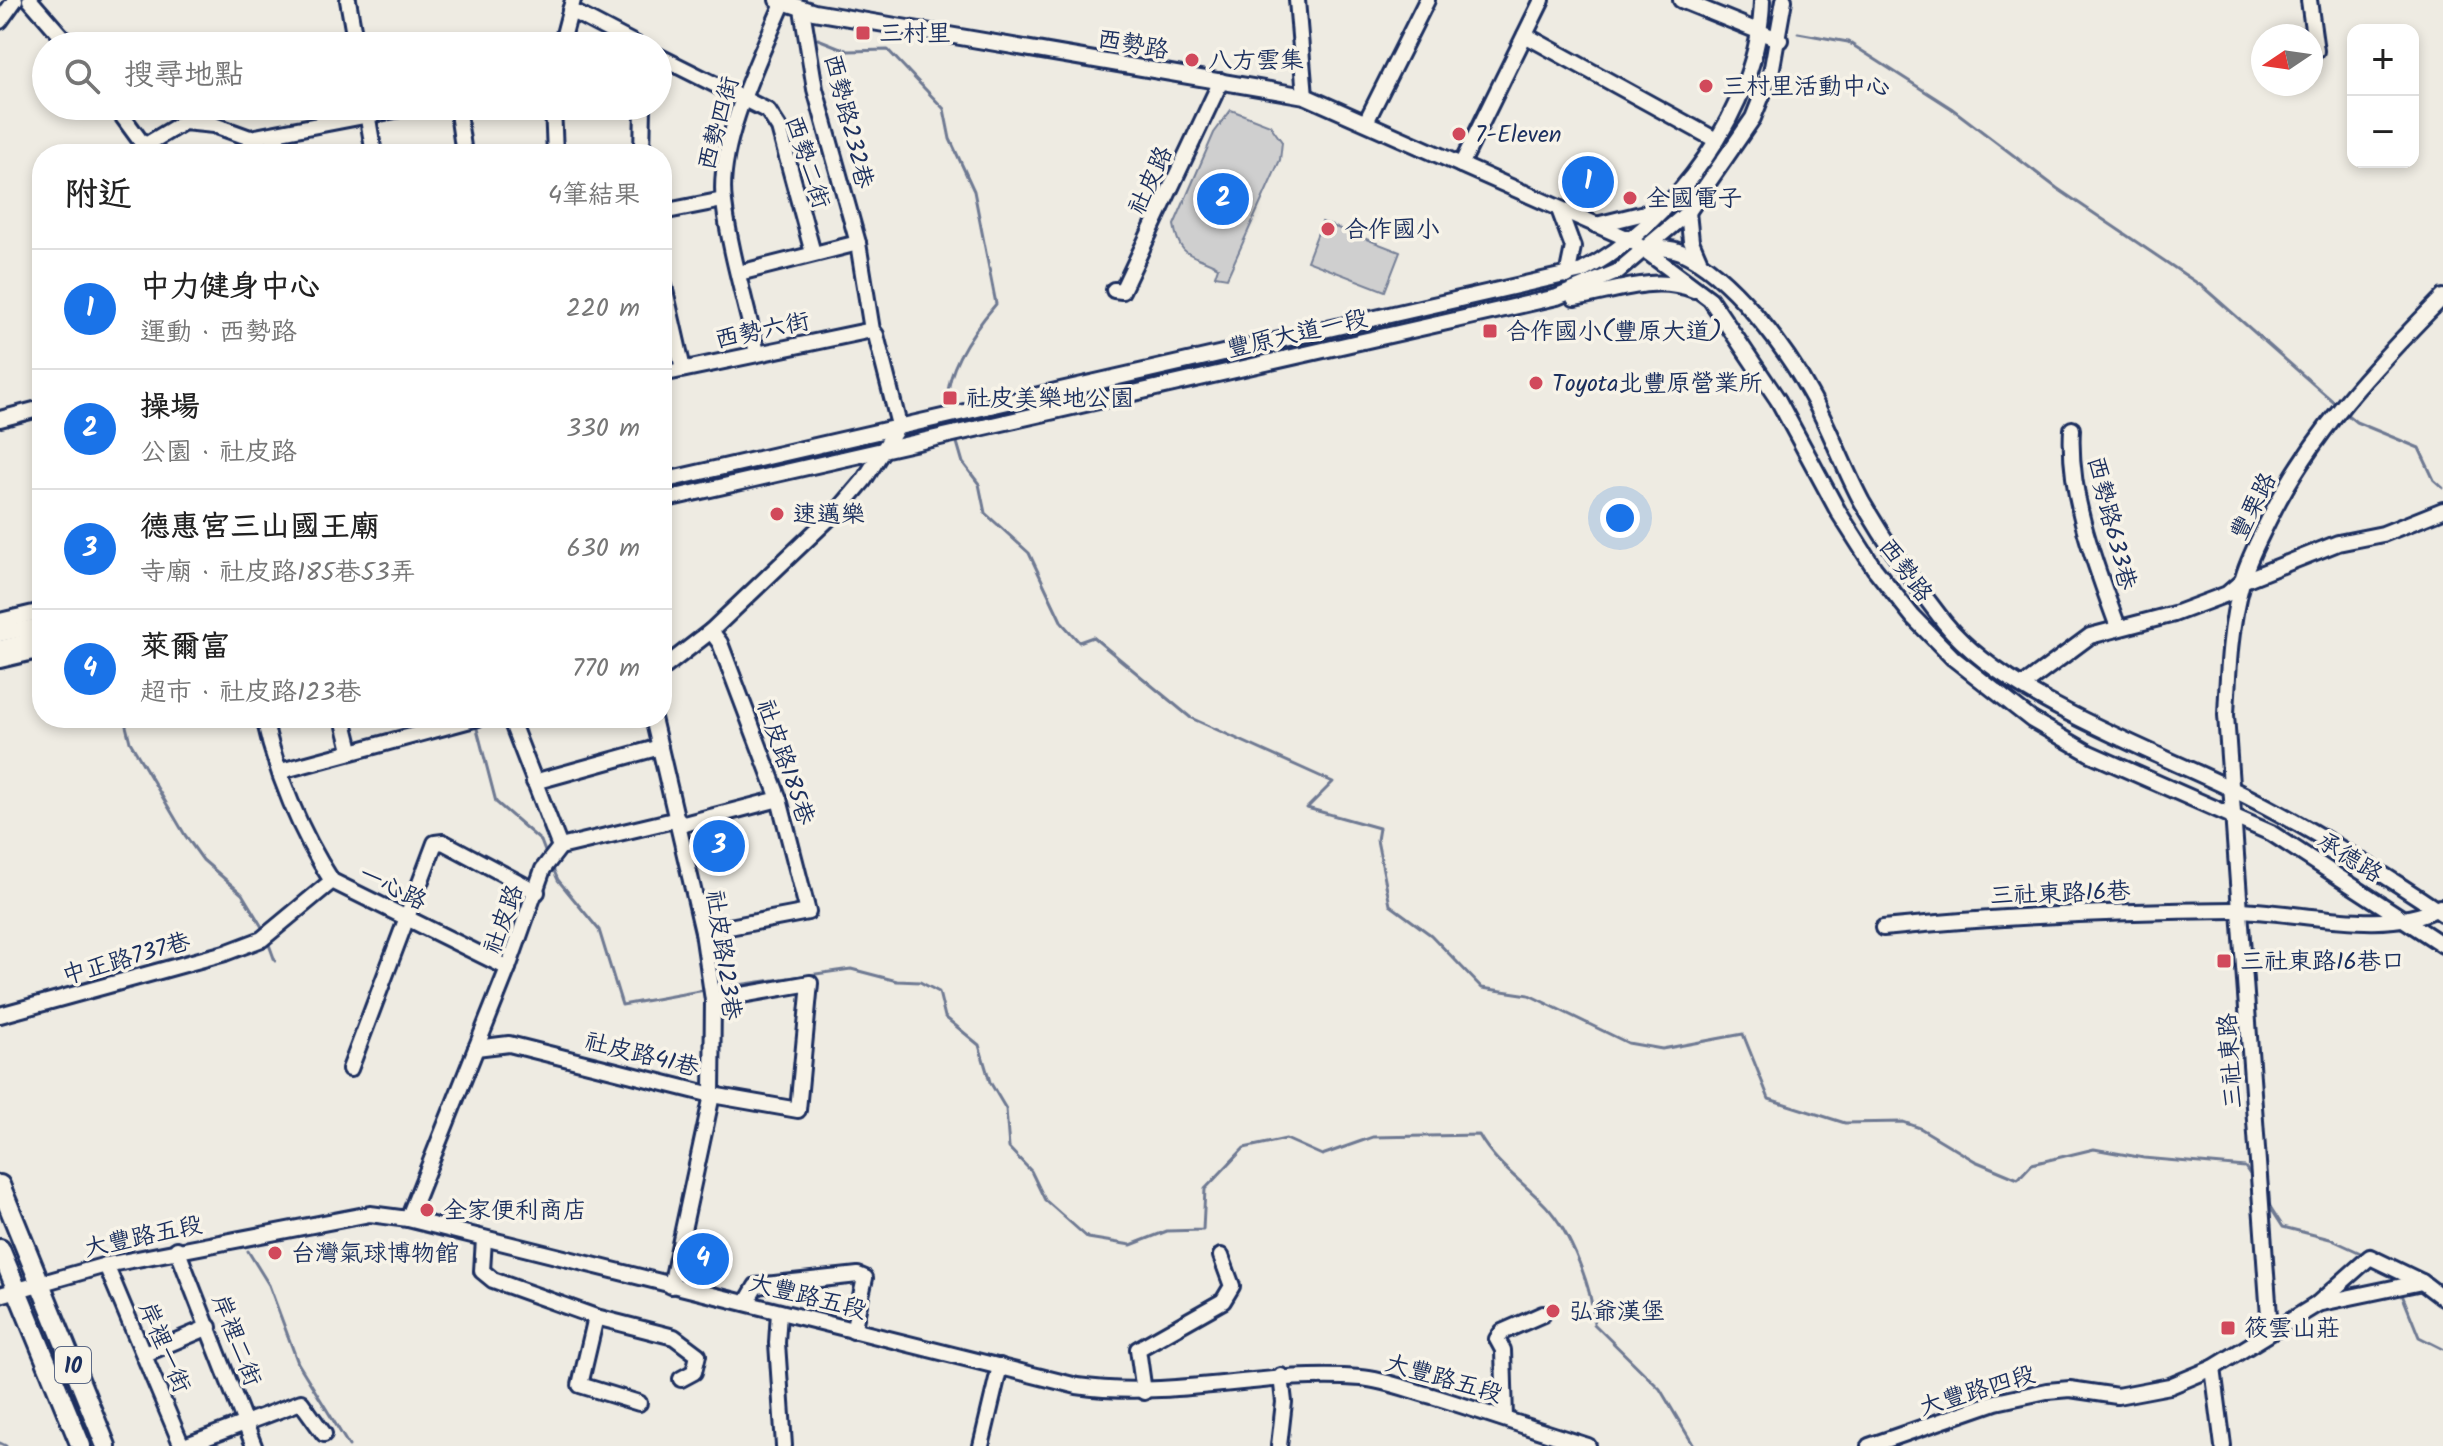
<!DOCTYPE html>
<html lang="zh-TW">
<head>
<meta charset="utf-8">
<style>
  :root { --surface:#fff; --page:#f6f6f6; --text:#222; --muted:#767676; --line:#e0e0e0; --accent:#1a73e8 }
  body { margin:0; font-family:Kalam,"LXGW WenKai TC",sans-serif; background:var(--page); color:var(--text) }
  .controls { position:absolute; right:24px; top:24px; display:grid; overflow:hidden; border-radius:16px; box-shadow:0 4px 12px #0003 }
  .controls button { width:72px; height:72px; display:grid; place-items:center; padding:0; border:0; border-bottom:2px solid var(--line); background:var(--surface); color:var(--text); font:40px sans-serif }
  .compass { position:absolute; left:2251px; top:24px; width:72px; height:72px; border-radius:50%; background:var(--surface); box-shadow:0 4px 12px #0003; rotate:257deg }
  .you { position:absolute; left:1620px; top:518px; width:28px; height:28px; margin:-20px; border:6px solid #fff; border-radius:50%; background:#1a73e8; box-shadow:0 0 0 12px #1a73e833 }
  .badge { display:grid; place-items:center; width:52px; height:52px; border-radius:50%; background:var(--accent); color:#fff; font-size:26px; font-weight:700 }
  .pin { position:absolute; translate:-50% -50%; border:4px solid #fff; box-shadow:0 2px 8px #0006 }
  .list { margin:0; padding:0; list-style:none }
  h2 { display:flex; justify-content:space-between; align-items:center; height:104px; margin:0; padding:0 32px; font-size:34px }
  h2 small { font-size:26px; font-weight:400; color:var(--muted) }
  .list li { display:grid; grid-template-columns:52px 1fr auto; gap:24px; align-items:center; box-sizing:border-box; height:120px; padding:0 32px; border-top:2px solid var(--line) }
  .list b { display:block; font-size:30px; white-space:nowrap }
  .list p { margin:0; font-size:26px; white-space:nowrap; color:var(--muted) }
  .list em { font-size:26px; font-style:normal; color:var(--muted) }
  .icon { flex:none; width:44px; height:44px; fill:none; stroke:currentColor; stroke-width:2; stroke-linecap:round; stroke-linejoin:round }
  .map { position:relative; flex:none; width:2443px; height:1446px; overflow:hidden }
  .search { position:absolute; background:var(--surface); box-shadow:0 4px 12px #0003; left:32px; top:32px; width:640px; height:88px; display:flex; align-items:center; gap:20px; box-sizing:border-box; padding:0 28px; border-radius:44px; color:var(--muted); font-size:30px }
  .panel { position:absolute; background:var(--surface); box-shadow:0 4px 12px #0003; left:32px; top:144px; width:640px; height:584px; border-radius:32px }
  .map>svg:first-child { display:block }
  .green { fill:#cfcfcf; stroke:#757f96; stroke-width:2 }
  .lines { fill:none; stroke-linecap:round; stroke-linejoin:round }
  .stream { stroke:#6e7992; stroke-width:3 }
  .minor-casing { stroke:#1b2f5e; stroke-width:20 }
  .major-casing { stroke:#1b2f5e; stroke-width:24 }
  .minor { stroke:#f7f3e8; stroke-width:14 }
  .major { stroke:#f7f3e8; stroke-width:18 }
  .poi-dot { fill:#d1495b; stroke:#f7f3e8; stroke-width:3 }
  .labels { text-anchor:middle; stroke-width:7; stroke-linejoin:round; paint-order:stroke }
  .shield { fill:#f7f3e8; stroke:#5d6a87; stroke-width:2 }
  .shield-label { font-size:22px; font-weight:bold; fill:#1b2f5e }
  .poi-label { font-size:24px; fill:#1b2f5e; stroke:#f7f3e8; text-anchor:start }
  .street-label { font-size:24px; fill:#1b2f5e; stroke:#f7f3e8 }
</style>
</head>
<body>
<div class="map">
<svg width="2443" height="1446" viewBox="0 0 2443 1446">
  <rect width="100%" height="100%" fill="#eeebe2"/>
  <filter id="ink" filterUnits="userSpaceOnUse"><feTurbulence type="fractalNoise" baseFrequency=".0125" numOctaves="2"/><feDisplacementMap in="SourceGraphic" scale="16" xChannelSelector="R" yChannelSelector="G"/><feConvolveMatrix kernelMatrix="1 2 1 2 8 2 1 2 1" color-interpolation-filters="sRGB"/></filter>
  <g filter="url(#ink)">
    <g class="green">
      <path d="M 1231,110 L 1270,125 L 1282,142 L 1280,160 L 1227,278 L 1215,276 L 1218,267 C 1193,253 1180,260 1174,225 L 1214,133 Z"/>
      <path d="M 1322,222 L 1400,252 L 1385,291 L 1307,261 Z"/>
    </g>
    <g class="lines">
      <g class="stream">
        <path d="M 1798,33 L 1848,42 L 1951,108 L 2058,189 L 2203,287 L 2337,405"/>
        <path d="M 818,39 L 848,51 L 888,50 L 944,109 L 950,139 L 974,191 L 996,304 C 973,331 940,375 949,412"/>
        <path d="M 2345,413 L 2356,422 L 2419,448 L 2434,480 L 2443,488"/>
        <path d="M 956,439 L 963,463 L 979,484 L 985,513 L 1029,553 L 1062,623 L 1079,642 L 1093,637 L 1191,718 L 1333,782 L 1307,808 L 1379,828 L 1377,840 L 1390,905 L 1431,935 L 1482,988 L 1529,995 L 1628,1043 L 1662,1049 L 1743,1034 L 1769,1099 L 1845,1123 L 1903,1122 L 1920,1128 L 1975,1161 L 2018,1179 L 2032,1164 L 2094,1149 L 2144,1158 L 2245,1167 L 2253,1179"/>
        <path d="M 124,718 L 130,742 L 185,835 L 203,860 L 242,894 L 265,932"/>
        <path d="M 476,725 L 496,802 L 541,841 L 546,854"/>
        <path d="M 551,864 L 558,880 L 599,930 L 622,1005 L 705,990"/>
        <path d="M 267,939 L 275,961"/>
        <path d="M 717,988 L 851,969 L 897,981 L 920,982 L 939,992 L 945,1017 L 979,1045 L 990,1082 L 1006,1109 L 1009,1148 L 1031,1171 L 1045,1200 L 1088,1238 L 1131,1245 L 1167,1231 L 1203,1230 L 1205,1189 L 1244,1148 L 1286,1139 L 1322,1155 L 1373,1137 L 1479,1135 C 1496,1165 1522,1181 1546,1206 C 1571,1233 1593,1289 1594,1324 L 1660,1389 L 1694,1446"/>
        <path d="M 2267,1202 L 2283,1227 L 2330,1239 L 2365,1255"/>
        <path d="M 248,1251 L 269,1285 L 298,1363 L 349,1446"/>
        <path d="M 2401,1292 L 2419,1337 L 2443,1349"/>
        <path d="M 0,1443 L 6,1446"/>
      </g>
      <g class="minor-casing">
        <g id="minor">
          <path d="M 30,0 L 70,46"/>
          <path d="M 348,0 L 356,46"/>
          <path d="M 777,0 L 814,12 L 1305,96 L 1631,240 L 1710,299 L 1778,400 L 1839,513 L 1874,568 L 1913,617 L 1953,658 L 2032,720 L 2089,753 L 2271,833 L 2443,945"/>
          <path d="M 1297,0 L 1305,96"/>
          <path d="M 1681,0 L 1780,40"/>
          <path d="M 2309,0 L 2316,51"/>
          <path d="M 570,10 L 639,46"/>
          <path d="M 0,21 L 15,0"/>
          <path d="M 1525,35 L 1716,140"/>
          <path d="M 561,46 L 573,0"/>
          <path d="M 658,56 L 768,111 L 779,128 L 813,253"/>
          <path d="M 115,106 L 150,154"/>
          <path d="M 457,106 L 464,154"/>
          <path d="M 553,106 L 555,154"/>
          <path d="M 366,107 L 374,154"/>
          <path d="M 1366,122 L 1427,0"/>
          <path d="M 276,135 L 280,154"/>
          <path d="M 144,146 L 184,122 L 214,125 L 250,138 L 416,106"/>
          <path d="M 642,154 L 643,106"/>
          <path d="M 1461,165 L 1542,0"/>
          <path d="M 662,212 L 723,200"/>
          <path d="M 1560,212 L 1573,247 L 1567,276"/>
          <path d="M 1688,212 L 1691,241 L 1700,262"/>
          <path d="M 1596,225 L 1661,209"/>
          <path d="M 1645,248 C 1657,248 1669,247 1681,252 C 1729,273 1785,347 1810,393 C 1830,428 1843,467 1862,502 C 1886,543 1915,585 1944,622 C 2003,696 2145,747 2230,788 C 2304,824 2375,868 2443,914"/>
          <path d="M 739,273 L 858,243"/>
          <path d="M 662,277 L 683,369"/>
          <path d="M 1114,290 L 1122,291 L 1221,81"/>
          <path d="M 1574,298 C 1613,292 1655,274 1694,290"/>
          <path d="M 757,353 C 746,303 730,252 724,202 C 716,145 761,55 783,3"/>
          <path d="M 662,374 L 872,330"/>
          <path d="M 0,419 L 42,408"/>
          <path d="M 2072,429 C 2068,496 2095,564 2118,627"/>
          <path d="M 662,481 L 1582,271 C 1673,224 1760,106 1762,0"/>
          <path d="M 662,500 L 1557,297 L 1617,272 L 1688,212 L 1753,118 L 1771,73 L 1784,0"/>
          <path d="M 0,621 L 42,611"/>
          <path d="M 0,634 L 42,625"/>
          <path d="M 0,648 L 42,638"/>
          <path d="M 0,660 L 42,650"/>
          <path d="M 662,669 L 711,631 L 842,506 L 864,480 L 899,425 L 876,335 L 872,330 L 858,243 L 815,89 L 802,9"/>
          <path d="M 2024,685 L 2090,636 L 2174,614 L 2227,594 L 2242,581 L 2313,553 L 2338,543 L 2383,534 L 2443,510"/>
          <path d="M 264,718 C 276,773 301,834 332,881 L 508,968"/>
          <path d="M 343,718 L 351,750"/>
          <path d="M 510,718 L 560,847"/>
          <path d="M 653,718 L 703,932 L 713,1000 L 712,1095 L 671,1286"/>
          <path d="M 281,771 L 478,718"/>
          <path d="M 534,782 L 660,747"/>
          <path d="M 680,825 L 779,799"/>
          <path d="M 1883,928 C 1999,916 2118,911 2235,910 C 2293,910 2387,937 2440,907"/>
          <path d="M 703,932 L 808,912 L 779,799 L 720,643 L 711,631"/>
          <path d="M 0,1015 L 225,953 L 262,939 L 332,881"/>
          <path d="M 476,1048 L 509,1044 L 712,1095 L 798,1110 L 810,983 L 713,1000"/>
          <path d="M 350,1069 L 435,843 L 443,842 L 537,892"/>
          <path d="M 408,1219 L 508,968 L 543,869 L 560,847 L 678,819"/>
          <path d="M 484,1239 L 482,1271 L 493,1280 L 596,1317 L 674,1337 L 698,1355 L 694,1372 L 681,1379"/>
          <path d="M 177,1249 L 254,1446"/>
          <path d="M 106,1265 L 182,1446"/>
          <path d="M 0,1295 L 106,1265 L 370,1214 L 408,1219 L 1077,1386 C 1173,1400 1265,1370 1361,1378 C 1385,1380 1409,1390 1432,1396 C 1484,1412 1536,1430 1588,1446"/>
          <path d="M 746,1303 L 756,1286 L 858,1275 L 865,1278 L 853,1331"/>
          <path d="M 2317,1304 L 2422,1282"/>
          <path d="M 779,1312 L 777,1343 L 784,1446"/>
          <path d="M 596,1317 L 580,1385 L 639,1403"/>
          <path d="M 2270,1330 L 2226,715 C 2228,671 2230,624 2242,582 C 2247,561 2259,540 2268,521 C 2311,433 2375,366 2443,297"/>
          <path d="M 145,1354 L 209,1327"/>
          <path d="M 2213,1368 L 2223,1446"/>
          <path d="M 1144,1392 L 1138,1349 L 1223,1301 L 1232,1286 L 1221,1256"/>
          <path d="M 1505,1418 L 1503,1350 L 1497,1339 L 1502,1332 L 1543,1314"/>
          <path d="M 184,1446 L 301,1402 L 324,1434"/>
          <path d="M 981,1446 L 1000,1366"/>
          <path d="M 1279,1446 L 1284,1402 L 1281,1376"/>
          <path d="M 1869,1446 L 1996,1402 L 2047,1391 L 2070,1389 L 2117,1396 L 2170,1386 L 2213,1368 L 2316,1305 L 2370,1257 L 2422,1282 L 2443,1298"/>
        </g>
      </g>
      <g class="major-casing">
        <g id="major">
          <path d="M 0,1185 L 106,1446"/>
          <path d="M 0,1249 L 81,1446"/>
        </g>
      </g>
      <use href="#minor" class="minor"/>
      <use href="#major" class="major"/>
    </g>
  </g>
  <g class="poi-dot">
    <rect x="855" y="25" width="16" height="16" rx="4"/>
    <circle cx="1192" cy="60" r="8"/>
    <circle cx="1706" cy="86" r="8"/>
    <circle cx="1459" cy="134" r="8"/>
    <circle cx="1630" cy="198" r="8"/>
    <circle cx="1328" cy="229" r="8"/>
    <rect x="1482" y="323" width="16" height="16" rx="4"/>
    <circle cx="1536" cy="383" r="8"/>
    <rect x="942" y="390" width="16" height="16" rx="4"/>
    <circle cx="777" cy="514" r="8"/>
    <rect x="2216" y="953" width="16" height="16" rx="4"/>
    <circle cx="427" cy="1210" r="8"/>
    <circle cx="275" cy="1253" r="8"/>
    <circle cx="1553" cy="1311" r="8"/>
    <rect x="2220" y="1320" width="16" height="16" rx="4"/>
  </g>
  <g class="labels">
    <rect class="shield" x="55" y="1347" width="36" height="36" rx="6"/>
    <g class="shield-label">
      <text x="73" y="1373">10</text>
    </g>
    <g class="poi-label">
      <text x="879" y="41">三村里</text>
      <text x="1208" y="68">八方雲集</text>
      <text x="1722" y="94">三村里活動中心</text>
      <text x="1475" y="142">7-Eleven</text>
      <text x="1646" y="206">全國電子</text>
      <text x="1344" y="237">合作國小</text>
      <text x="1506" y="339">合作國小(豐原大道)</text>
      <text x="1552" y="391">Toyota北豐原營業所</text>
      <text x="966" y="406">社皮美樂地公園</text>
      <text x="793" y="522">速邁樂</text>
      <text x="2240" y="969">三社東路16巷口</text>
      <text x="443" y="1218">全家便利商店</text>
      <text x="291" y="1261">台灣氣球博物館</text>
      <text x="1569" y="1319">弘爺漢堡</text>
      <text x="2244" y="1336">筱雲山莊</text>
    </g>
    <g class="street-label">
      <text transform="translate(1133 44) rotate(10)" y="8">西勢路</text>
      <text transform="translate(849 121) rotate(76)" y="8">西勢路232巷</text>
      <text transform="translate(718 123) rotate(-75)" y="8">西勢四街</text>
      <text transform="translate(808 162) rotate(72)" y="8">西勢二街</text>
      <text transform="translate(1150 180) rotate(-65)" y="8">社皮路</text>
      <text transform="translate(762 330) rotate(-12)" y="8">西勢六街</text>
      <text transform="translate(1297 333) rotate(-13)" y="8">豐原大道一段</text>
      <text transform="translate(2253 506) rotate(-63)" y="8">豐栗路</text>
      <text transform="translate(2112 523) rotate(76)" y="8">西勢路633巷</text>
      <text transform="translate(1906 570) rotate(53)" y="8">西勢路</text>
      <text transform="translate(786 762) rotate(71)" y="8">社皮路185巷</text>
      <text transform="translate(2350 857) rotate(32)" y="8">承德路</text>
      <text transform="translate(393 887) rotate(26)" y="8">一心路</text>
      <text transform="translate(2060 893) rotate(-2)" y="8">三社東路16巷</text>
      <text transform="translate(503 919) rotate(-70)" y="8">社皮路</text>
      <text transform="translate(724 955) rotate(82)" y="8">社皮路123巷</text>
      <text transform="translate(126 958) rotate(-16)" y="8">中正路737巷</text>
      <text transform="translate(642 1054) rotate(14)" y="8">社皮路41巷</text>
      <text transform="translate(2230 1061) rotate(-94)" y="8">三社東路</text>
      <text transform="translate(143 1236) rotate(-12)" y="8">大豐路五段</text>
      <text transform="translate(808 1296) rotate(14)" y="8">大豐路五段</text>
      <text transform="translate(237 1340) rotate(69)" y="8">岸裡二街</text>
      <text transform="translate(165 1347) rotate(67)" y="8">岸裡一街</text>
      <text transform="translate(1444 1378) rotate(16)" y="8">大豐路五段</text>
      <text transform="translate(1977 1390) rotate(-17)" y="8">大豐路四段</text>
    </g>
  </g>
</svg>
<div class="controls">
<button>+</button>
<button>−</button>
</div>
<svg class="compass" viewBox="-18 -18 36 36"><path d="M0-13l5 13h-10z" fill="#e53935"/><path d="M0 13l5-13h-10z" fill="#767676"/></svg>
<div class="you"></div>
<div class="pin badge" style="left:1588px;top:182px">1</div>
<div class="pin badge" style="left:1223px;top:199px">2</div>
<div class="pin badge" style="left:719px;top:846px">3</div>
<div class="pin badge" style="left:703px;top:1259px">4</div>
<div class="search"><svg class="icon" aria-label="search" viewBox="0 0 24 24"><circle cx="10" cy="10" r="6"/><path d="M15 15l6 6"/></svg>搜尋地點</div>
<section class="panel">
<h2>附近<small>4筆結果</small></h2>
<ul class="list">
<li><span class="badge">1</span><div><b>中力健身中心</b><p>運動 · 西勢路</p></div><em>220 m</em></li>
<li><span class="badge">2</span><div><b>操場</b><p>公園 · 社皮路</p></div><em>330 m</em></li>
<li><span class="badge">3</span><div><b>德惠宮三山國王廟</b><p>寺廟 · 社皮路185巷53弄</p></div><em>630 m</em></li>
<li><span class="badge">4</span><div><b>萊爾富</b><p>超市 · 社皮路123巷</p></div><em>770 m</em></li>
</ul>
</section>
</div>
</body>
</html>
